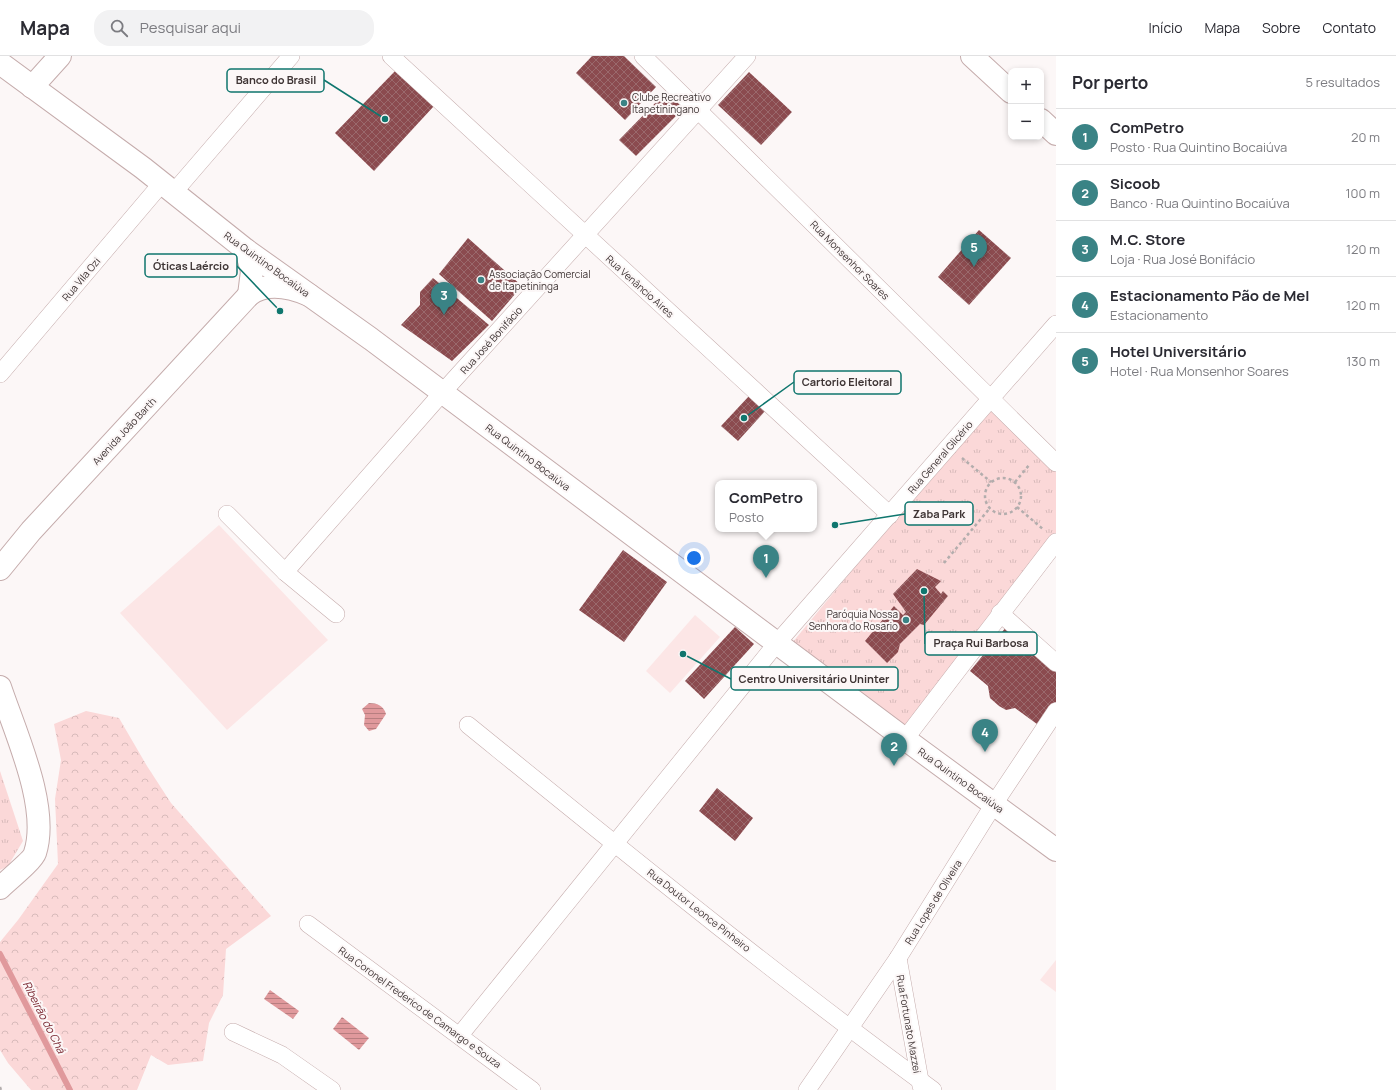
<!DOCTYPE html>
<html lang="pt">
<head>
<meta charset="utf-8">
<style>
  :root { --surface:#fff; --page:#f2f2f3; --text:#2b2b33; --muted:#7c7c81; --line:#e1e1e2; --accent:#3a8385 }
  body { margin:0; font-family:Manrope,sans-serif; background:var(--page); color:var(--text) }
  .controls { position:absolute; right:12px; top:12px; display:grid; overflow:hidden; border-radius:8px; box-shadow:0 2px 6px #0003 }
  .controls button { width:36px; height:36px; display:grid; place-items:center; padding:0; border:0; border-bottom:1px solid var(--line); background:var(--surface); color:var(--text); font:20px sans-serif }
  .you { position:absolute; left:694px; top:502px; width:14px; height:14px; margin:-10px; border:3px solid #fff; border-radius:50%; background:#1a73e8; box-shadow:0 0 0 6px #1a73e833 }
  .badge { display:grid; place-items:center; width:26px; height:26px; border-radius:50%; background:var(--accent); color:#fff; font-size:13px; font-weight:700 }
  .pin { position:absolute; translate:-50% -33px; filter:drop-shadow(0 1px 2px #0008) }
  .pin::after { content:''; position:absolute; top:21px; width:14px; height:12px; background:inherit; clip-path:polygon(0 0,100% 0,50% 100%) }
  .popup { position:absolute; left:715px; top:424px; width:102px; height:52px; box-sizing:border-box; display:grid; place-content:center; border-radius:8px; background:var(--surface); filter:drop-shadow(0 1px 3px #0005); font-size:13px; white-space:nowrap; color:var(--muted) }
  .popup b { font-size:15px; color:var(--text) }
  .popup::after { content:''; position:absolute; left:50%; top:100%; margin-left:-8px; border:8px solid transparent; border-top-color:var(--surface) }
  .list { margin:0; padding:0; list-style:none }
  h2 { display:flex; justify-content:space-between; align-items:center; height:52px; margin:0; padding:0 16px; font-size:17px }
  h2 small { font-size:13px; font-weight:400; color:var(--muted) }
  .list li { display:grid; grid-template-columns:26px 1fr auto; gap:12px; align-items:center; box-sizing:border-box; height:56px; padding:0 16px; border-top:1px solid var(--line) }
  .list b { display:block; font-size:15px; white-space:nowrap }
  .list p { margin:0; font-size:13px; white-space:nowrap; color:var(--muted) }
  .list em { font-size:13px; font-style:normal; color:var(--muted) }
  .icon { flex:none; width:22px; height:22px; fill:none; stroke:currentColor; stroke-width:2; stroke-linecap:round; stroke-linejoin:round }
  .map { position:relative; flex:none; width:1056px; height:1034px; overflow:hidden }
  header { display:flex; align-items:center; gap:24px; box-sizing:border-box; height:56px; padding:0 20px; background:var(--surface); border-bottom:1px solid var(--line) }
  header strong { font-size:19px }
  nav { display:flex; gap:22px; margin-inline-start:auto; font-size:14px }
  .search { width:280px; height:36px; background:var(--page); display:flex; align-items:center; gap:10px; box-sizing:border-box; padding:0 14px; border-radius:16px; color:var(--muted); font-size:15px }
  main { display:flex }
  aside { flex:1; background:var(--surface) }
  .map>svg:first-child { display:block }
  .built { fill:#fce6e6 }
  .forest { fill:url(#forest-crowns) }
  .park { fill:url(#park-tufts) }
  .water { fill:url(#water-rules) }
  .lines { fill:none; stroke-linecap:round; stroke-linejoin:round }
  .stream { stroke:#e0999c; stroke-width:6 }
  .building { fill:url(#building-cross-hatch) }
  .street-casing { stroke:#c5acac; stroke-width:18 }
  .secondary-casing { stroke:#c5acac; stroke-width:24 }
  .primary-casing { stroke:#c5acac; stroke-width:24 }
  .path { stroke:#b3adad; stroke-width:2.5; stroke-dasharray:3 3; stroke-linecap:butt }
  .street { stroke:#fff; stroke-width:17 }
  .secondary { stroke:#fff; stroke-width:22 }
  .primary { stroke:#fff; stroke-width:22 }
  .poi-dot { fill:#3a8385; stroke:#fcf7f7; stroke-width:1.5 }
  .labels { text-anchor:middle; stroke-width:4; stroke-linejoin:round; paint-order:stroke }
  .poi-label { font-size:10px; fill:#3e3434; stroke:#fcf7f7; text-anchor:start }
  .street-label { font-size:10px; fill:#3e3434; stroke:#fcf7f7 }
  .water-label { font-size:11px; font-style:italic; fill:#792630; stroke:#fcf7f7 }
  .leader { fill:none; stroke:#0f766e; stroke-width:1.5 }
  .callout-dot { fill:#0f766e; stroke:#fcf7f7; stroke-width:1.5 }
  .callout { fill:#fcf7f7; stroke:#0f766e; stroke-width:1.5 }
  .callout-label { font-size:11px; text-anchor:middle; font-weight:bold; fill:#3e3434 }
</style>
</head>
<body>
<header>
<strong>Mapa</strong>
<div class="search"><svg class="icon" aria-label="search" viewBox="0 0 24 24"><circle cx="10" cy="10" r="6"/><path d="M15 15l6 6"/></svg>Pesquisar aqui</div>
<nav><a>Início</a><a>Mapa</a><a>Sobre</a><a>Contato</a></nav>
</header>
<main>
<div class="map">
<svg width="1056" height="1034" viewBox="0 0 1056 1034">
  <defs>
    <pattern id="forest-crowns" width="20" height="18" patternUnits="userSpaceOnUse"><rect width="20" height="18" fill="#fbd8d8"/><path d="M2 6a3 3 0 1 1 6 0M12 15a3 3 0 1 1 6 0" fill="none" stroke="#d8baba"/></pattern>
    <pattern id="park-tufts" width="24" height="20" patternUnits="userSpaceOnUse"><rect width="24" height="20" fill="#fbd8d8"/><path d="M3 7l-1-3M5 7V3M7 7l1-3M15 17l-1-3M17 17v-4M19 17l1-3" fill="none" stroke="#d8baba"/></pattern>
    <pattern id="water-rules" width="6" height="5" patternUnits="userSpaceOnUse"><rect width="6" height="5" fill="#e0999c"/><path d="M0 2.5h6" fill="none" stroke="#b77e80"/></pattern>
    <pattern id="building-cross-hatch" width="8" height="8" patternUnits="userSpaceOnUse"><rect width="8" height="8" fill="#8b4b4f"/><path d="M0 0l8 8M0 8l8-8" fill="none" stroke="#9a696c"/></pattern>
  </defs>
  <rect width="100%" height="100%" fill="#fcf7f7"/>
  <g class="built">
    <path d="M 219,469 L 328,584 L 227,674 L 120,557 Z"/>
    <path d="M 695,559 L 720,581 L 670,637 L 646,615 Z"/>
    <path d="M 1056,904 L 1056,936 L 1040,924 Z"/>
  </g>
  <path class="forest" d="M 86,655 L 119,662 L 147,710 L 171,747 L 271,860 L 226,893 L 223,939 L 209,967 L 203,1005 L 168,1009 L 151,999 L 137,1034 L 31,1034 L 8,1007 L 0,994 L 0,886 L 18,864 L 58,808 L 55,743 L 61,704 L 54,668 Z"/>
  <g class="park">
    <path d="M 991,346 L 1056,410 L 1056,483 L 902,673 L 792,587 Z"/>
    <path d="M 0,715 L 23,785 L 8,810 L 0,814 Z"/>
  </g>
  <g class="water">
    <path d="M 369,647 C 377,647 384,650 386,658 L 376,673 L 369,675 L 364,669 L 365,659 L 362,653 Z"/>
    <path d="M 270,934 L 299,955 L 293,963 L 264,943 Z"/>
    <path d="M 342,961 L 369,982 L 359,994 L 333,973 Z"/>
  </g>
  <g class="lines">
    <path class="stream" d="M 0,898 L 70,1034"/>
  </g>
  <g class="building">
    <path d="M 592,0 L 624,0 L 656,31 L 625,64 L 576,17 Z"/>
    <path d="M 397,13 L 434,50 L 374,115 L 335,77 Z"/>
    <path d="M 749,16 L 792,56 L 761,89 L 718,49 Z"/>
    <path d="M 667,35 L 679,48 L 680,56 L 636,100 L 619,84 Z"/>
    <path d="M 979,174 L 1011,202 L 969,249 L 938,221 Z"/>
    <path d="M 468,182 L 522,230 L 492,265 L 439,218 Z"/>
    <path d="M 433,222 L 489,269 L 452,305 L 401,269 L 420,249 L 420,236 Z"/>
    <path d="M 750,339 L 766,354 L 738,385 L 721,370 Z"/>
    <path d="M 623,494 L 667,526 L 624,586 L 579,554 Z"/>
    <path d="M 917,513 L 941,525 L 935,531 L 941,538 L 943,535 L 948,540 L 924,569 L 920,568 L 900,588 L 898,596 L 887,607 L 865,585 L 894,550 L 903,559 L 906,556 L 893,538 Z"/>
    <path d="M 1007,570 L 1056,612 L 1056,648 L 1041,671 L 1015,652 L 1006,654 L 999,650 L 990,642 L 988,630 L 970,615 Z"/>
    <path d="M 735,571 L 754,588 L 704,643 L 685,625 Z"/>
    <path d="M 717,732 L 753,762 L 735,785 L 699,755 Z"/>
  </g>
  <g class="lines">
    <g class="street-casing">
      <g id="street">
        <path d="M 391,0 L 890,459"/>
        <path d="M 643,0 L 1056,407"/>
        <path d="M 174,136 L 291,0"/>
        <path d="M 0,318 L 162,127"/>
        <path d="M 227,458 L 285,516 L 336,558"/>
        <path d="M 285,516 L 442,337 L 747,0"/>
        <path d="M 1000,557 L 1056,607"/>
        <path d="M 468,669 C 621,793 774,918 933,1034"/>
        <path d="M 905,683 L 1056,486"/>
        <path d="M 308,868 L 532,1034"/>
        <path d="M 898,902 L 921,1030"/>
        <path d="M 233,976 L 282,999 L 332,1034"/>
        <path d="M 460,979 L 777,587 L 1056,268"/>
        <path d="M 807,1034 L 898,902 L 994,748 L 1056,655"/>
      </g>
    </g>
    <g class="secondary-casing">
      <g id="secondary">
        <path d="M 972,0 L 1011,36"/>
        <path d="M 32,31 L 60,0"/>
        <path d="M 1041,64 L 1056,78"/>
        <path d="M 246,194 L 252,215 L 249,239"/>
        <path d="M 0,513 L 31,475 L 249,239 C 266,226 290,231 309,239"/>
        <path d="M 0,631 C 15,676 50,751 35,797 C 33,804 6,826 0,832"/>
      </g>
    </g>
    <g class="primary-casing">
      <path id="primary" d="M 0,7 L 143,112 L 246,194 L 371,283 L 905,683 L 1056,794"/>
    </g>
    <g class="path">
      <path d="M 962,402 L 991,426"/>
      <circle cx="1003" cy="440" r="18"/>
      <path d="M 1015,426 L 1030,408"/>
      <path d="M 1017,451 L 1044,474"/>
      <path d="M 944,507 L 990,452"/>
      <path d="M 0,1031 L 1,1034"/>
    </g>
    <use href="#street" class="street"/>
    <use href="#secondary" class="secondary"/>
    <use href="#primary" class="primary"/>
  </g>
  <g class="poi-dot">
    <circle cx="624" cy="47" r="4"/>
    <circle cx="481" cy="224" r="4"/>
    <circle cx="906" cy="564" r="4"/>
  </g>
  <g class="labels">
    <g class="poi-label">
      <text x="632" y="45">Clube Recreativo<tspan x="632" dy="12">Itapetiningano</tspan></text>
      <text x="489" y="222">Associação Comercial<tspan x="489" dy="12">de Itapetininga</tspan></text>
      <text x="898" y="562" text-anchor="end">Paróquia Nossa<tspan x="898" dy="12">Senhora do Rosario</tspan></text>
    </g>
    <g class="street-label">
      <text transform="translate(850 204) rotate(45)" y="4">Rua Monsenhor Soares</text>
      <text transform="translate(267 208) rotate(36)" y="4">Rua Quintino Bocaiúva</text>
      <text transform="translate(81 223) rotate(-50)" y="4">Rua Vila Ozi</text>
      <text transform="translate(640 230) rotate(42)" y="4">Rua Venâncio Aires</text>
      <text transform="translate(491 284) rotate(-48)" y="4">Rua José Bonifácio</text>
      <text transform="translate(124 375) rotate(-47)" y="4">Avenida João Barth</text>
      <text transform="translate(528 401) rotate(37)" y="4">Rua Quintino Bocaiúva</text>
      <text transform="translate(940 401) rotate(-49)" y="4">Rua General Glicério</text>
      <text transform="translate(961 724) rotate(36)" y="4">Rua Quintino Bocaiúva</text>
      <text transform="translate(933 846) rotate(-58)" y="4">Rua Lopes de Oliveira</text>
      <text transform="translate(699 854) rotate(38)" y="4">Rua Doutor Leonce Pinheiro</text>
      <text transform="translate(420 951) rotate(36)" y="4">Rua Coronel Frederico de Camargo e Souza</text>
      <text transform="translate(909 968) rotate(80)" y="4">Rua Fortunato Mazzei</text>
    </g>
    <g class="water-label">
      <text transform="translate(44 961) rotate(63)" y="4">Ribeirão do Chá</text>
    </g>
  </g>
  <path class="leader" d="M385 63L324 24M280 255L237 210M744 362L794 326M835 469L905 458M924 535L925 588M683 598L731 623"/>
  <g class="callout-dot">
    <circle cx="385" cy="63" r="4"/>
    <circle cx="280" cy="255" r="4"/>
    <circle cx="744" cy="362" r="4"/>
    <circle cx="835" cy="469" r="4"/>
    <circle cx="924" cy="535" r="4"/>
    <circle cx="683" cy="598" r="4"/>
  </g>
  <g class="callout">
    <rect x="227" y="13" width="97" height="23" rx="4"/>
    <rect x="145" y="198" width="92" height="23" rx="4"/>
    <rect x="794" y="315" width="107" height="23" rx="4"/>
    <rect x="905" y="446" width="68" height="23" rx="4"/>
    <rect x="925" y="576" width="112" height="23" rx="4"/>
    <rect x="731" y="611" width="167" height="23" rx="4"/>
  </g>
  <g class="callout-label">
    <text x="276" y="28">Banco do Brasil</text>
    <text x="191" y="214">Óticas Laércio</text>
    <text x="847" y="330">Cartorio Eleitoral</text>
    <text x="939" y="462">Zaba Park</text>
    <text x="981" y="591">Praça Rui Barbosa</text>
    <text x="814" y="627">Centro Universitário Uninter</text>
  </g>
</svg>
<div class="controls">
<button>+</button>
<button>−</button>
</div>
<div class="you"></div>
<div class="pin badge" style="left:766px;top:522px">1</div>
<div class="popup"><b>ComPetro</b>Posto</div>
<div class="pin badge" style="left:894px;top:710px">2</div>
<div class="pin badge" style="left:444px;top:259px">3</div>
<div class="pin badge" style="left:985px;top:696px">4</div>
<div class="pin badge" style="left:974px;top:211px">5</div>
</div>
<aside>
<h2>Por perto<small>5 resultados</small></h2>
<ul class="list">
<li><span class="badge">1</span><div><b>ComPetro</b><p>Posto · Rua Quintino Bocaiúva</p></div><em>20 m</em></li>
<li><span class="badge">2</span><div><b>Sicoob</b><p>Banco · Rua Quintino Bocaiúva</p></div><em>100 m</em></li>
<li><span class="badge">3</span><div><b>M.C. Store</b><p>Loja · Rua José Bonifácio</p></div><em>120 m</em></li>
<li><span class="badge">4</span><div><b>Estacionamento Pão de Mel</b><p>Estacionamento</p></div><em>120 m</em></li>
<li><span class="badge">5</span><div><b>Hotel Universitário</b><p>Hotel · Rua Monsenhor Soares</p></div><em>130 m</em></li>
</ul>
</aside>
</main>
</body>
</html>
